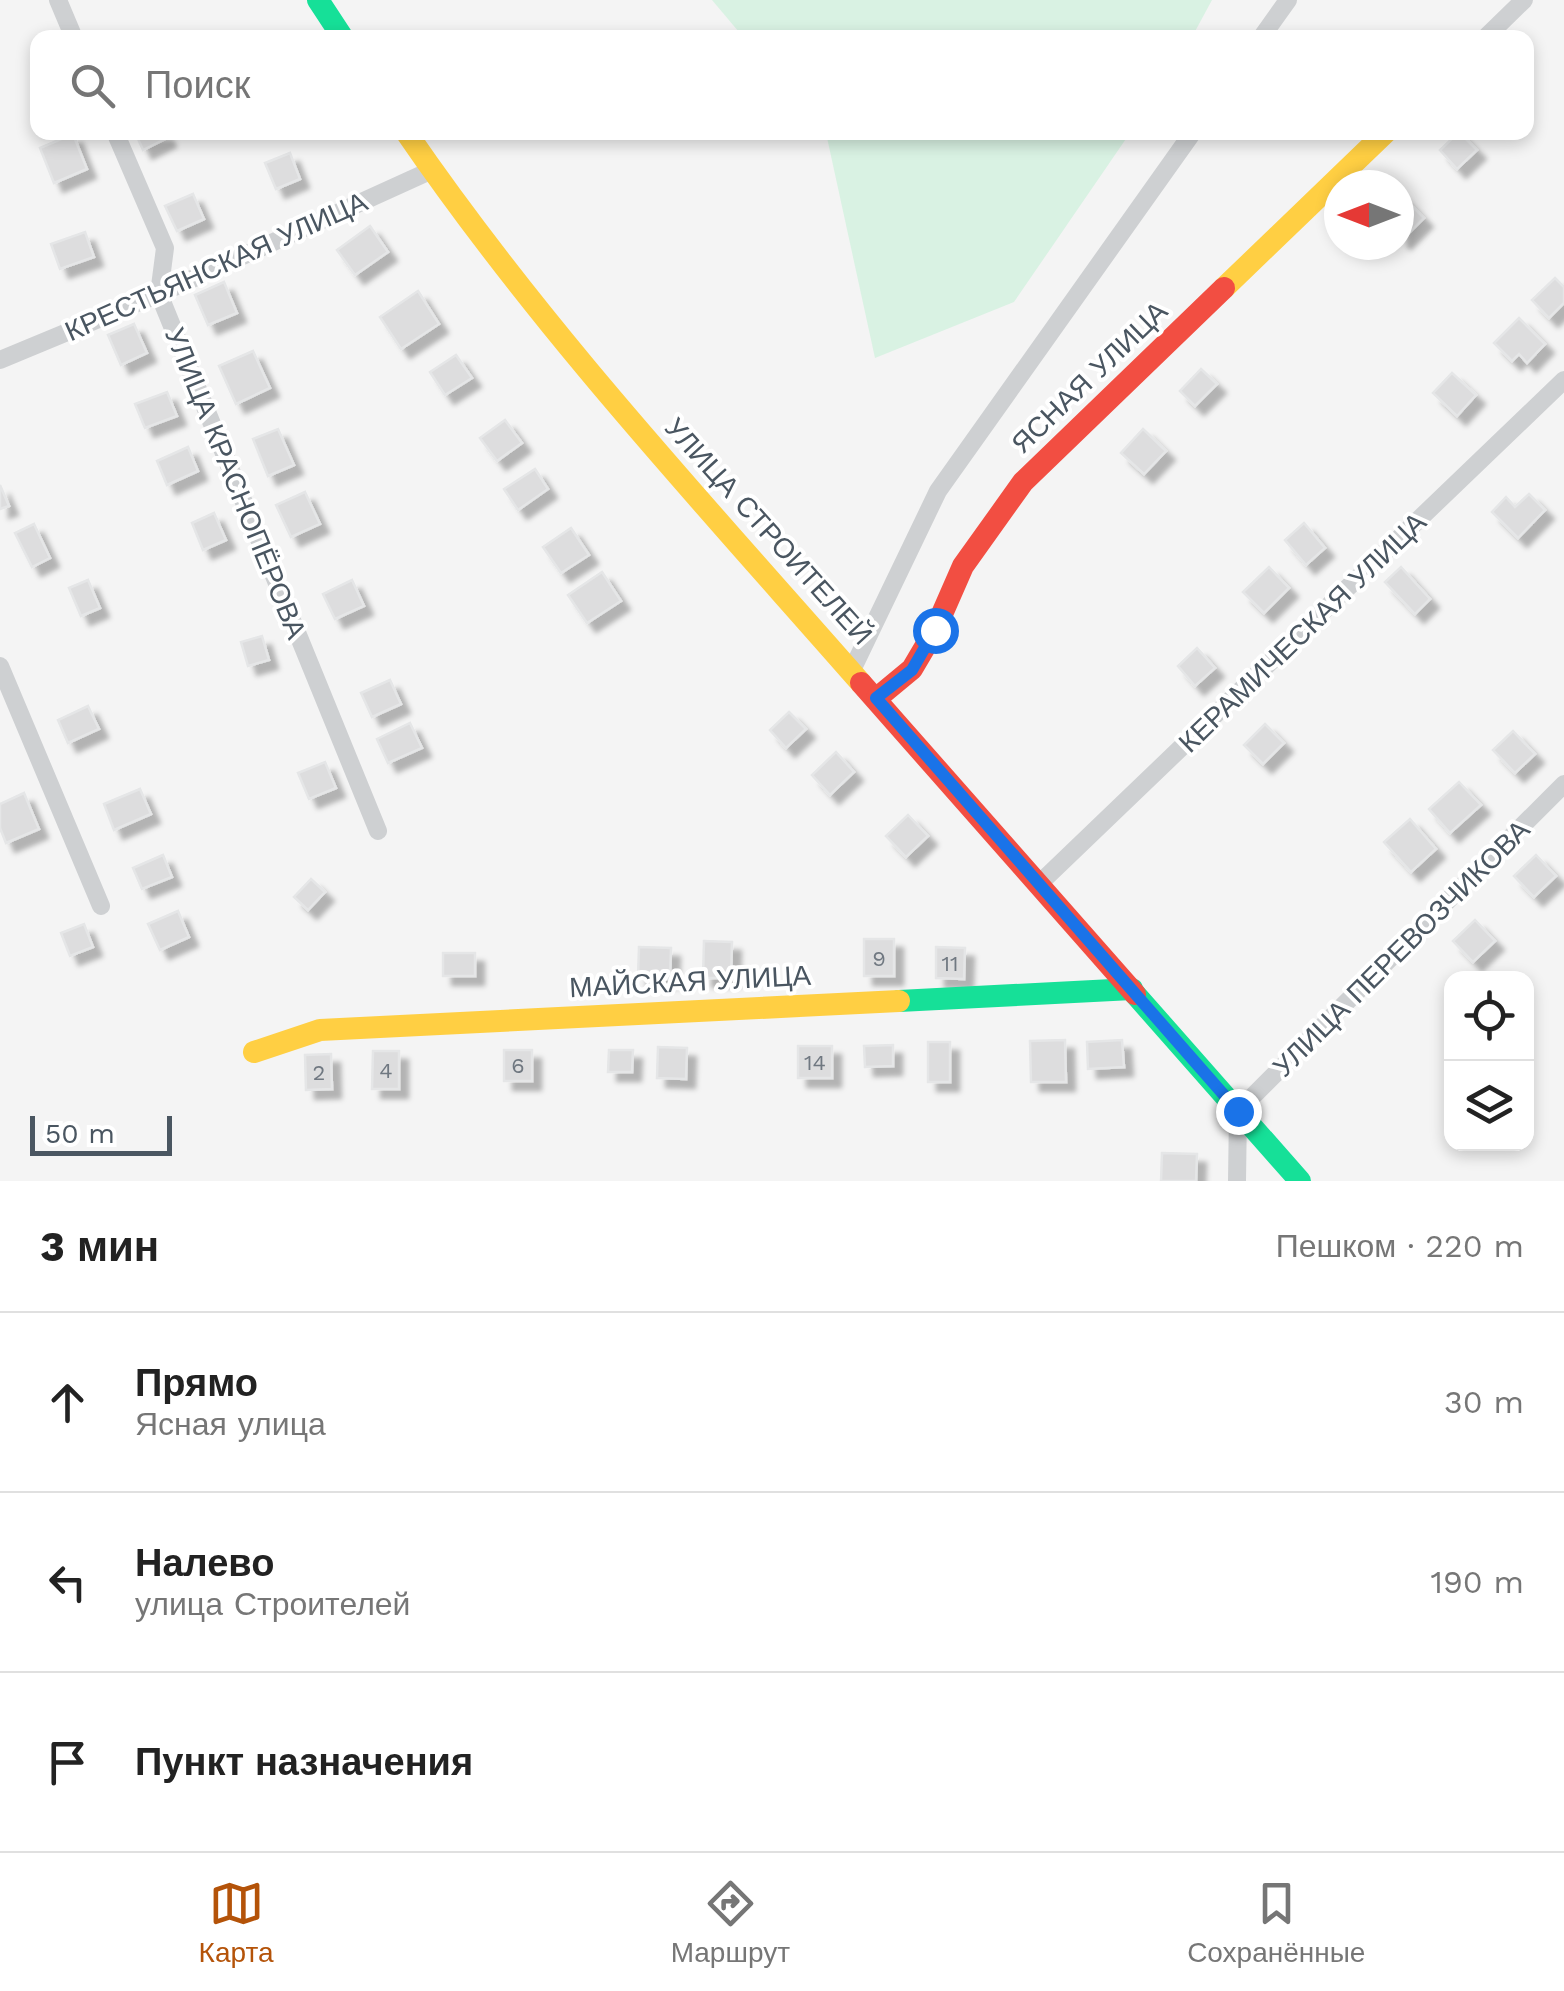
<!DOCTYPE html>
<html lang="ru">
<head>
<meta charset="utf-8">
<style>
  :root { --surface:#fff; --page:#f2f2f2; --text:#222; --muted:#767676; --line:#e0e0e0; --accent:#b45309 }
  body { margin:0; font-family:"Work Sans",sans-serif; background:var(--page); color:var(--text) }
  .controls { position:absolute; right:30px; bottom:30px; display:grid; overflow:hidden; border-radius:20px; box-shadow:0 5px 15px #0003 }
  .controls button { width:90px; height:90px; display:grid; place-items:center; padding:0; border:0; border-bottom:2px solid var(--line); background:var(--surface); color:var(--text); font:50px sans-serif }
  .compass { position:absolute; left:1324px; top:170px; width:90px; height:90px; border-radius:50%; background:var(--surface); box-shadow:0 5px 15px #0003; rotate:270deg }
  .scale { position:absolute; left:30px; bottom:25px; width:142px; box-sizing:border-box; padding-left:10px; border:5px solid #4a5661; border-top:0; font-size:28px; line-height:35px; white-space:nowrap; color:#4a5661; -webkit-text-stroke:8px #fff; paint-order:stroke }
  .stop { position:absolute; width:30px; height:30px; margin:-22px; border:8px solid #1a73e8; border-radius:50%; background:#fff }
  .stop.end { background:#1a73e8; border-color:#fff; box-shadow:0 2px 10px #0008 }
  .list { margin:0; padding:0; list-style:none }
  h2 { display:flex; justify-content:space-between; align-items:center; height:130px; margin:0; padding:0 40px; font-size:42px }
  h2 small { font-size:32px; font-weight:400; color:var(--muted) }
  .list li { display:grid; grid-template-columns:65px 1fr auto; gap:30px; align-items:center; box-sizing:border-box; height:180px; padding:0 40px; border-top:2px solid var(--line) }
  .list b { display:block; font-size:38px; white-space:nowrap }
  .list p { margin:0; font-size:32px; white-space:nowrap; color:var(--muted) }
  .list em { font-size:32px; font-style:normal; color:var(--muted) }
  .icon { flex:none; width:55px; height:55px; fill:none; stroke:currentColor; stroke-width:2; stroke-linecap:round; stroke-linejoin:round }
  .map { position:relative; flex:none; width:1564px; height:1181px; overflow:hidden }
  .search { position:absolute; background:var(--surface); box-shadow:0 5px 15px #0003; left:30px; right:30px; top:30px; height:110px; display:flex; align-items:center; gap:25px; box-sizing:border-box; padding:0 35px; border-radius:20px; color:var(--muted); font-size:38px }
  .sheet { height:670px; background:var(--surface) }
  nav { display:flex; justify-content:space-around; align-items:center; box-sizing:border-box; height:140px; border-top:2px solid var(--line); background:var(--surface); font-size:28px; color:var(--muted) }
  nav a { display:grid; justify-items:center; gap:5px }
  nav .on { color:var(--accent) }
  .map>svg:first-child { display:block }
  .green { fill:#d9f2e3 }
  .building { fill:#ddddde; stroke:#e5e6e7; stroke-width:2.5; filter:url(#shadow) }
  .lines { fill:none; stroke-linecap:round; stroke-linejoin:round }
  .street { stroke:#ced0d2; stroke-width:18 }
  .fast { stroke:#16e098; stroke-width:22 }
  .slow { stroke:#ffcf43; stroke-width:22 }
  .jam { stroke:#f24e42; stroke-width:22 }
  .route { stroke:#1a73e8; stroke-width:12 }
  .labels { text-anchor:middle; stroke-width:8; stroke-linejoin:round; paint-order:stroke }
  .number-label { font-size:22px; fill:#707881 }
  .street-label { font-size:28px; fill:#4a5661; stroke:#fff }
</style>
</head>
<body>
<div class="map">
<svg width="1564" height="1181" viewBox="0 0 1564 1181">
  <defs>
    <filter id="shadow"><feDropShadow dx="9" dy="9" stdDeviation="2.5" flood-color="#0004"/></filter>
  </defs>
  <rect width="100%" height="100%" fill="#f4f4f4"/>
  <g class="green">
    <path d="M 712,0 L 1212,0 L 1192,37 L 744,38 Z"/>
    <path d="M 826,133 L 1130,133 L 1014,302 L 875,358 Z"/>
  </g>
  <g class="building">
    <path d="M 135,132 L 164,132 L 167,138 L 143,150 Z"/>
    <path d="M 1459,132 L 1477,150 L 1457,169 L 1440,150 Z"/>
    <path d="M 73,134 L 87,169 L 54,183 L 40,148 Z"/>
    <path d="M 290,153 L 300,179 L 276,189 L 265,163 Z"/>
    <path d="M 1399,193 L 1424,218 L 1402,240 L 1399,238 Z"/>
    <path d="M 193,194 L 204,219 L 177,231 L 165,206 Z"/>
    <path d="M 370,226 L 388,252 L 355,275 L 337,250 Z"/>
    <path d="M 85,232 L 94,257 L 60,269 L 51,244 Z"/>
    <path d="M 1555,278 L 1564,287 L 1564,303 L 1549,318 L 1532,300 Z"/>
    <path d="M 224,282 L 237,313 L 208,325 L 195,295 Z"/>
    <path d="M 418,291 L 439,324 L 401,349 L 380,317 Z"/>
    <path d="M 1519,318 L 1545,344 L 1527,363 L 1519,354 L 1512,361 L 1494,343 Z"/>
    <path d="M 134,324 L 147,353 L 121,365 L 108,335 Z"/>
    <path d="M 253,351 L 270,388 L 236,404 L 219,366 Z"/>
    <path d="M 456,355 L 472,378 L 445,395 L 430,372 Z"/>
    <path d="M 1201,369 L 1217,384 L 1195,406 L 1180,391 Z"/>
    <path d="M 1452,373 L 1476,395 L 1457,416 L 1433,393 Z"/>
    <path d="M 167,392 L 177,416 L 145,428 L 135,404 Z"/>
    <path d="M 505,420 L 522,443 L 497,461 L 480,438 Z"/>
    <path d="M 278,429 L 294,465 L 268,476 L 253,439 Z"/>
    <path d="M 1143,429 L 1166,451 L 1144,474 L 1121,453 Z"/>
    <path d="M 188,447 L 198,471 L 167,485 L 157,461 Z"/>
    <path d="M 535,469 L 548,489 L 518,510 L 504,489 Z"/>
    <path d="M 0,485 L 9,506 L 0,509 Z"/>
    <path d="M 305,492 L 320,524 L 291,537 L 276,505 Z"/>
    <path d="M 1529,494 L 1545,510 L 1518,538 L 1492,512 L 1506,497 L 1515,507 Z"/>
    <path d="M 214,513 L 226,540 L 203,550 L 192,523 Z"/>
    <path d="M 1304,523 L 1325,548 L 1306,565 L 1285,540 Z"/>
    <path d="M 34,524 L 50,558 L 32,567 L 15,533 Z"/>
    <path d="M 571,528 L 589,555 L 561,573 L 543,547 Z"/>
    <path d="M 1269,567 L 1289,588 L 1264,613 L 1243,592 Z"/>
    <path d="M 1401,567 L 1430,599 L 1415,614 L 1385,582 Z"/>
    <path d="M 602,572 L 621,601 L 587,623 L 568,595 Z"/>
    <path d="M 88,580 L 100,608 L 81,616 L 69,588 Z"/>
    <path d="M 352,580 L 364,606 L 335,619 L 323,594 Z"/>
    <path d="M 262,636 L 269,660 L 248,666 L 241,642 Z"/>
    <path d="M 1197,648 L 1215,668 L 1195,686 L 1178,666 Z"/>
    <path d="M 390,680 L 401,704 L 372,717 L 361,693 Z"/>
    <path d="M 88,706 L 99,729 L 68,743 L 58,720 Z"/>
    <path d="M 789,712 L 806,729 L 786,748 L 770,730 Z"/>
    <path d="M 410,723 L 422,748 L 388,763 L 377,739 Z"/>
    <path d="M 1265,724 L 1284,743 L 1263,764 L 1244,745 Z"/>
    <path d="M 1513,731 L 1535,754 L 1515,773 L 1493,750 Z"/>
    <path d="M 836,752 L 854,772 L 830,795 L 812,775 Z"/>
    <path d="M 325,762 L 336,788 L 309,799 L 298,773 Z"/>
    <path d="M 1459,782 L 1481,805 L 1450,833 L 1429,809 Z"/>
    <path d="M 140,789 L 151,814 L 114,830 L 104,804 Z"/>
    <path d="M 24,793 L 39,829 L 6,843 L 0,828 L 0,804 Z"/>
    <path d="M 908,815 L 928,836 L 906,857 L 886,836 Z"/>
    <path d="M 1410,819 L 1436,849 L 1411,872 L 1384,842 Z"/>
    <path d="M 163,855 L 172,877 L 142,889 L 133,868 Z"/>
    <path d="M 1536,855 L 1556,876 L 1534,897 L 1514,876 Z"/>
    <path d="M 311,879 L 325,892 L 308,910 L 294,897 Z"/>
    <path d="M 178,911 L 189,937 L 160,950 L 148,924 Z"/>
    <path d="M 1475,920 L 1495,941 L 1473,962 L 1453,941 Z"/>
    <path d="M 84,924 L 93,947 L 70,956 L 61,933 Z"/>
    <rect x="864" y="939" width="30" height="37"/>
    <path d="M 704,941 L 732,942 L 731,978 L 703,978 Z"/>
    <path d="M 639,947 L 671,948 L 670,979 L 638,978 Z"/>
    <path d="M 936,947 L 965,948 L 964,979 L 936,978 Z"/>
    <rect x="443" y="953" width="32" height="23"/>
    <path d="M 1065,1040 L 1066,1082 L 1031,1082 L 1030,1041 Z"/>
    <path d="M 1122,1040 L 1124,1067 L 1088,1069 L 1087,1042 Z"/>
    <rect x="928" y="1042" width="22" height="40"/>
    <path d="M 893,1045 L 893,1066 L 865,1067 L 864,1046 Z"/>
    <rect x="798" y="1046" width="34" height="32"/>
    <path d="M 658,1047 L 687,1048 L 686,1079 L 657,1078 Z"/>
    <rect x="504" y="1050" width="28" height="31"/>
    <path d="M 609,1050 L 633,1050 L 632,1072 L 608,1072 Z"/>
    <path d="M 373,1051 L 399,1051 L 399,1089 L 372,1089 Z"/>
    <path d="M 331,1054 L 332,1089 L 306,1090 L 305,1055 Z"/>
    <path d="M 1162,1153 L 1197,1154 L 1196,1181 L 1161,1181 Z"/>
  </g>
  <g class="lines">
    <g class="street">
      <path d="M 58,0 L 74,38"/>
      <path d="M 1261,38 L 1288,0"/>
      <path d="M 1485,38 L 1524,0"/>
      <path d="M 115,132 L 165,248 L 159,294 L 378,831"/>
      <path d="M 0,360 L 159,294 L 432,170"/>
      <path d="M 0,666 L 101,906"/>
      <path d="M 852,670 L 938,491 L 1193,132"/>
      <path d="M 1039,884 L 1564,380"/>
      <path d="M 1237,1181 L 1238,1111 L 1564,784"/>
    </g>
    <g class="fast">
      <path d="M 318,0 L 343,38"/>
      <path d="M 1135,994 L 1300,1181"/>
      <path d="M 899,1001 L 1132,989"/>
    </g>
    <g class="slow">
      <path d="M 406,132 C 541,329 704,504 861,683"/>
      <path d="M 1224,288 L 1386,132"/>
      <path d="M 254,1052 L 320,1030 L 899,1001"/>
    </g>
    <g class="jam">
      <path d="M 861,683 L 1135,994"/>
      <path d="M 877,698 L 912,669 L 935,630 L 963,566 L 1023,482 L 1224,288"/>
    </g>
  </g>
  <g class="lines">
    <path class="route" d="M 935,630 L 912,670 L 876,698 L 1238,1111"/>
  </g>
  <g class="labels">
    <g class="number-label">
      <text x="879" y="966">9</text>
      <text x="950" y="971">11</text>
      <text x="815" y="1070">14</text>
      <text x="518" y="1073">6</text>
      <text x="386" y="1078">4</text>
      <text x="319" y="1080">2</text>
    </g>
    <g class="street-label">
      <text transform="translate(216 266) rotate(-24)" y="10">КРЕСТЬЯНСКАЯ УЛИЦА</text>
      <text transform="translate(1089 377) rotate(-44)" y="10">ЯСНАЯ УЛИЦА</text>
      <text transform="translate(236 483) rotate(68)" y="10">УЛИЦА КРАСНОПЁРОВА</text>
      <text transform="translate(769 531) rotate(48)" y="10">УЛИЦА СТРОИТЕЛЕЙ</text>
      <text transform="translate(1302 632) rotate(-44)" y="10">КЕРАМИЧЕСКАЯ УЛИЦА</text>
      <text transform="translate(1401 948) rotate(-45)" y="10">УЛИЦА ПЕРЕВОЗЧИКОВА</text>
      <text transform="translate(690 981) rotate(-3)" y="10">МАЙСКАЯ УЛИЦА</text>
    </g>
  </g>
</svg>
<div class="controls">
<button><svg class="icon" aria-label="locate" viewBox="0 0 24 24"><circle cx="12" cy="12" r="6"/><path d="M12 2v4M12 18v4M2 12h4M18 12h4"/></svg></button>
<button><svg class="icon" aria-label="layers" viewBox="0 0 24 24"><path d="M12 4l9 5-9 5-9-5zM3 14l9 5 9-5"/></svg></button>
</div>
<svg class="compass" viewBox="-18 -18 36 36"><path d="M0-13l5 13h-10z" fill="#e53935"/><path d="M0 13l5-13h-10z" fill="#767676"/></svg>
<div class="scale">50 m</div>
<div class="stop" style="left:935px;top:630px"></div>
<div class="stop end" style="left:1238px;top:1111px"></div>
<div class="search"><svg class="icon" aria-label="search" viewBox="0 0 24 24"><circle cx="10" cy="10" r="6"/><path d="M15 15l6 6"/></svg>Поиск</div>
</div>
<section class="sheet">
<h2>3 мин<small>Пешком · 220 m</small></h2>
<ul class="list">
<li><svg class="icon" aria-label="ahead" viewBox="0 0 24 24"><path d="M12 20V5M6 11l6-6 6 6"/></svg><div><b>Прямо</b><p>Ясная улица</p></div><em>30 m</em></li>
<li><svg class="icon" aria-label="left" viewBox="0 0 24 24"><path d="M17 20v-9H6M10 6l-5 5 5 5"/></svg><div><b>Налево</b><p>улица Строителей</p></div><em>190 m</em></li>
<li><svg class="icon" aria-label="arrive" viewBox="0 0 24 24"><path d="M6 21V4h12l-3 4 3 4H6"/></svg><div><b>Пункт назначения</b></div></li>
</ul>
</section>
<nav>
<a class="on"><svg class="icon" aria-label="map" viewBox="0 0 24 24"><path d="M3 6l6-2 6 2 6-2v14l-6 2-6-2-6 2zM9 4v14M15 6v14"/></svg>Карта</a>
<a><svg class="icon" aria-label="directions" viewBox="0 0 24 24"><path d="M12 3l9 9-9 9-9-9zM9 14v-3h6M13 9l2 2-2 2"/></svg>Маршрут</a>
<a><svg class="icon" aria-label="saved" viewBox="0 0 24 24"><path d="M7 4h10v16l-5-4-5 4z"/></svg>Сохранённые</a>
</nav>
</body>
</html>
